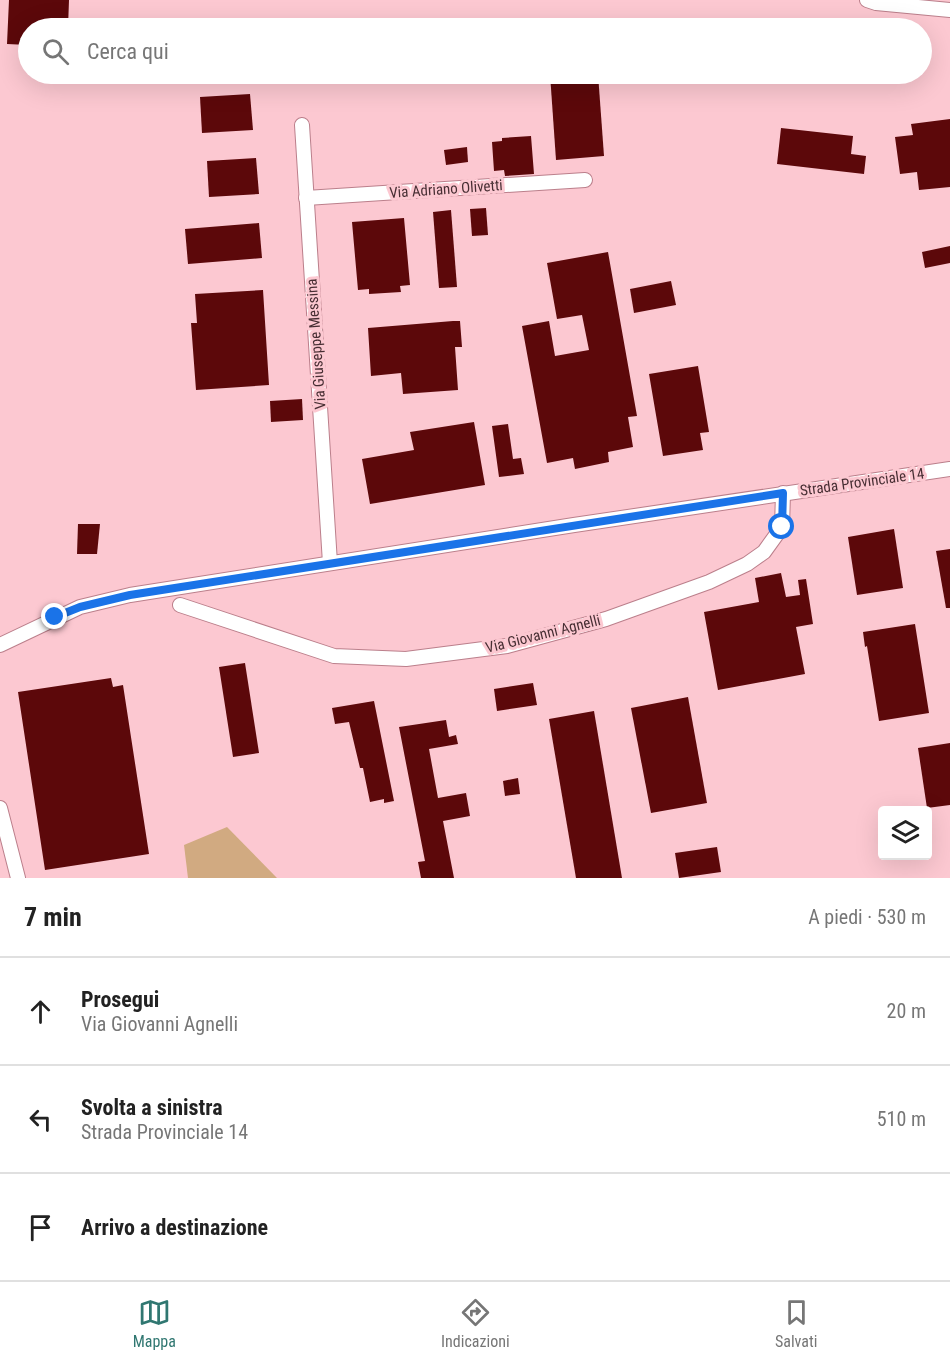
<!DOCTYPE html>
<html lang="it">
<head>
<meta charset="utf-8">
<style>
  :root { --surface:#fff; --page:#f2f2f2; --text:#222; --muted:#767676; --line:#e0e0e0; --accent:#307771 }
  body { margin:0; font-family:"Roboto Condensed",sans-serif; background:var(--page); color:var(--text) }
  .controls { position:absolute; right:18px; bottom:18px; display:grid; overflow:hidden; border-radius:6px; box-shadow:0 6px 24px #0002 }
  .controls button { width:54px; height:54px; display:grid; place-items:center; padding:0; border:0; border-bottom:2px solid var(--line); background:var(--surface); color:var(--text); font:30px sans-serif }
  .stop { position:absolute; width:18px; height:18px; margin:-14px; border:4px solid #1a73e8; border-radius:50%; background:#fff }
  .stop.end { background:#1a73e8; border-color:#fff; box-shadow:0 2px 6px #0008 }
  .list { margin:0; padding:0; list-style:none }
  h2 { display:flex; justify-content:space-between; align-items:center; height:78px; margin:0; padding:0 24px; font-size:26px }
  h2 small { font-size:20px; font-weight:400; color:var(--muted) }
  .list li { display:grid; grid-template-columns:39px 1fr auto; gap:18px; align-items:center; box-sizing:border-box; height:108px; padding:0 24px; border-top:2px solid var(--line) }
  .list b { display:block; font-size:22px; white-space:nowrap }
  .list p { margin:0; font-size:20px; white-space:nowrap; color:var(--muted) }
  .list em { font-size:20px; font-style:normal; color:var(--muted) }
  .icon { flex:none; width:33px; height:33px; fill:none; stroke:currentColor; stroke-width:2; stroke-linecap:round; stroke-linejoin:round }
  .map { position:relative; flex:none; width:950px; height:878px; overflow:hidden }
  .search { position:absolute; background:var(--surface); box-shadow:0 6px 24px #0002; left:18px; right:18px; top:18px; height:66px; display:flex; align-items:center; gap:15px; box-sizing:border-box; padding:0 21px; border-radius:33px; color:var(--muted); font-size:22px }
  .sheet { height:402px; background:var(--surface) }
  nav { display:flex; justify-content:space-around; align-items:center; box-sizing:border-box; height:84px; border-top:2px solid var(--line); background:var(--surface); font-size:16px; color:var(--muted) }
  nav a { display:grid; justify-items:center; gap:3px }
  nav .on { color:var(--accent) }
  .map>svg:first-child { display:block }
  .green { fill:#d1aa81 }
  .building { fill:#5c080a }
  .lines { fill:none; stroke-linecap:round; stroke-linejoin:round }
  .minor-casing { stroke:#bb7f8b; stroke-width:16 }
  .minor { stroke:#fff; stroke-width:14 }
  .route { stroke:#1a73e8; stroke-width:8 }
  .labels { text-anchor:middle; stroke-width:6; stroke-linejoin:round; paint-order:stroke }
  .street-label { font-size:15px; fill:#472e33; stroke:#fcc8d1 }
</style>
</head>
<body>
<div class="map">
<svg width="950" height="878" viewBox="0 0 950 878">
  <rect width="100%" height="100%" fill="#fcc8d1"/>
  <path class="green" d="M 227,827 L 277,878 L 188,878 L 184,845 Z"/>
  <g class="building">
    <path d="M 9,0 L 69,0 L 68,28 L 28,28 L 28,45 L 7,44 Z"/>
    <path d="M 550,74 L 598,74 L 604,156 L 556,160 Z"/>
    <path d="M 250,94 L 253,130 L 202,133 L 200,97 Z"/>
    <path d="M 950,119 L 950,187 L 919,190 L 917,172 L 900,174 L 895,137 L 913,135 L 911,124 Z"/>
    <path d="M 781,128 L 853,136 L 851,154 L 866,156 L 864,174 L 777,164 Z"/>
    <path d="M 531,136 L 534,174 L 505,176 L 504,170 L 494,171 L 492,142 L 502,141 L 502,138 Z"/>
    <path d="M 467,147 L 468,162 L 446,165 L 444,150 Z"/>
    <path d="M 256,158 L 259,194 L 209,197 L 207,161 Z"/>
    <path d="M 486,208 L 488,235 L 472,236 L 470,209 Z"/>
    <path d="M 451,210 L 457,287 L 439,288 L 433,212 Z"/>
    <path d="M 404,218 L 410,285 L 400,286 L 401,292 L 369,294 L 369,289 L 358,290 L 352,222 Z"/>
    <path d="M 259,223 L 262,258 L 188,264 L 185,229 Z"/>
    <path d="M 950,246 L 950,263 L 925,268 L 922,252 Z"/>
    <path d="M 608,252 L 637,416 L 628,417 L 633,447 L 608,452 L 609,462 L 575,469 L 573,458 L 547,463 L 522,326 L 549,321 L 555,356 L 589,350 L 582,315 L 557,319 L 547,263 Z"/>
    <path d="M 671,281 L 676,305 L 634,313 L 630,289 Z"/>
    <path d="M 263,290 L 269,385 L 196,390 L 191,323 L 197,323 L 195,294 Z"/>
    <path d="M 453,321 L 460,321 L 462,347 L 455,347 L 458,390 L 403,394 L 401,373 L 371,376 L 368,328 Z"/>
    <path d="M 698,366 L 709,432 L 700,433 L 703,450 L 663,456 L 649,374 Z"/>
    <path d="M 302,399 L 303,420 L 271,422 L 270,401 Z"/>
    <path d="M 474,422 L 485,485 L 370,504 L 362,459 L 414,450 L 410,432 Z"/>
    <path d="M 508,424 L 513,459 L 521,458 L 524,474 L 499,477 L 492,426 Z"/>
    <path d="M 78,524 L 100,524 L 97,554 L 77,554 Z"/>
    <path d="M 894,529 L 903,588 L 857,595 L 848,537 Z"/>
    <path d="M 950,549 L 950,608 L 946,608 L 936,551 Z"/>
    <path d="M 781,573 L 786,597 L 800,595 L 798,580 L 806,579 L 813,624 L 796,627 L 805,674 L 718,690 L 704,612 L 759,602 L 755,578 Z"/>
    <path d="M 915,624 L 929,713 L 879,721 L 867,646 L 865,647 L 863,632 Z"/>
    <path d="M 245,663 L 259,753 L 233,757 L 219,667 Z"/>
    <path d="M 111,678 L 113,687 L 123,685 L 149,854 L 45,870 L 18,692 Z"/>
    <path d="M 533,683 L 537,705 L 497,711 L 494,689 Z"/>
    <path d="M 688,697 L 707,803 L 651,813 L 631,708 Z"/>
    <path d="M 374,701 L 394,801 L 384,803 L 384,799 L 370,802 L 363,768 L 360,768 L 349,722 L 335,724 L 332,708 Z"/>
    <path d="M 594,711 L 622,878 L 576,878 L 549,719 Z"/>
    <path d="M 446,720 L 449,737 L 456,735 L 458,744 L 429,749 L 438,798 L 466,793 L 470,816 L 443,821 L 454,878 L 421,878 L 418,862 L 425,861 L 399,727 Z"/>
    <path d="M 950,743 L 950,805 L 927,808 L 918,748 Z"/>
    <path d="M 518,778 L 520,794 L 505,796 L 503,781 Z"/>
    <path d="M 717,847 L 721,872 L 679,878 L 675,853 Z"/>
  </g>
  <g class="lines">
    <g class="minor-casing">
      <g id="minor">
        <path d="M 867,0 L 876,3 L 950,10"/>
        <path d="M 302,125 L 330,563"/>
        <path d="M 306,198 L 585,180"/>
        <path d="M 180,605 L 334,656 L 406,659 L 507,646 L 606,619 L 709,582 L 747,564 L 764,552 L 782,527 L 783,493"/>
        <path d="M 0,645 L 80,607 L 130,595 L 574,525 L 950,469"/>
        <path d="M 0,808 L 18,878"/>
      </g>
    </g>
    <use href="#minor" class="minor"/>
  </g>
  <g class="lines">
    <path class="route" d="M 55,617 L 80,607 L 130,595 L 783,493 L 782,527"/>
  </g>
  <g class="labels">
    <g class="street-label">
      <text transform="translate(446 189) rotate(-4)" y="5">Via Adriano Olivetti</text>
      <text transform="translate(316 344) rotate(-94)" y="5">Via Giuseppe Messina</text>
      <text transform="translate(862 482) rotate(-8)" y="5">Strada Provinciale 14</text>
      <text transform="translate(543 634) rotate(-14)" y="5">Via Giovanni Agnelli</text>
    </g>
  </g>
</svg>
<div class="controls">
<button><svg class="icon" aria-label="layers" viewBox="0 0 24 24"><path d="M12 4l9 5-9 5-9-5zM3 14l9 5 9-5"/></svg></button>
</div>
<div class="stop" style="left:782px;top:527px"></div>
<div class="stop end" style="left:55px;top:617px"></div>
<div class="search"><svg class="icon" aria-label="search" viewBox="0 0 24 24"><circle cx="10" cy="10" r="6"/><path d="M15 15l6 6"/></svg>Cerca qui</div>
</div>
<section class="sheet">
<h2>7 min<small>A piedi · 530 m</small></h2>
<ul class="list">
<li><svg class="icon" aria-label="ahead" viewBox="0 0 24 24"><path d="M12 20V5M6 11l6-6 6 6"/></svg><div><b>Prosegui</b><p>Via Giovanni Agnelli</p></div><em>20 m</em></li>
<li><svg class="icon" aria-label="left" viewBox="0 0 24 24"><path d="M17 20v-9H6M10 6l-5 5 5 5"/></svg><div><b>Svolta a sinistra</b><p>Strada Provinciale 14</p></div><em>510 m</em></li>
<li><svg class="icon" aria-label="arrive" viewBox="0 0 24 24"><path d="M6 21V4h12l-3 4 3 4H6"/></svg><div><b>Arrivo a destinazione</b></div></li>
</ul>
</section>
<nav>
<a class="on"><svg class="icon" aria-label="map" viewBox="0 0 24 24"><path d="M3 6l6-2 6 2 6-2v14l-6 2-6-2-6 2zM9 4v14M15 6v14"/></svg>Mappa</a>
<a><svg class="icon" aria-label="directions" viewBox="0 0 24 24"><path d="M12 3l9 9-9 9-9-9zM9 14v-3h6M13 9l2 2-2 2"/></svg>Indicazioni</a>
<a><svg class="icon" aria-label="saved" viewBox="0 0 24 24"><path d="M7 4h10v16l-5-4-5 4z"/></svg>Salvati</a>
</nav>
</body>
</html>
